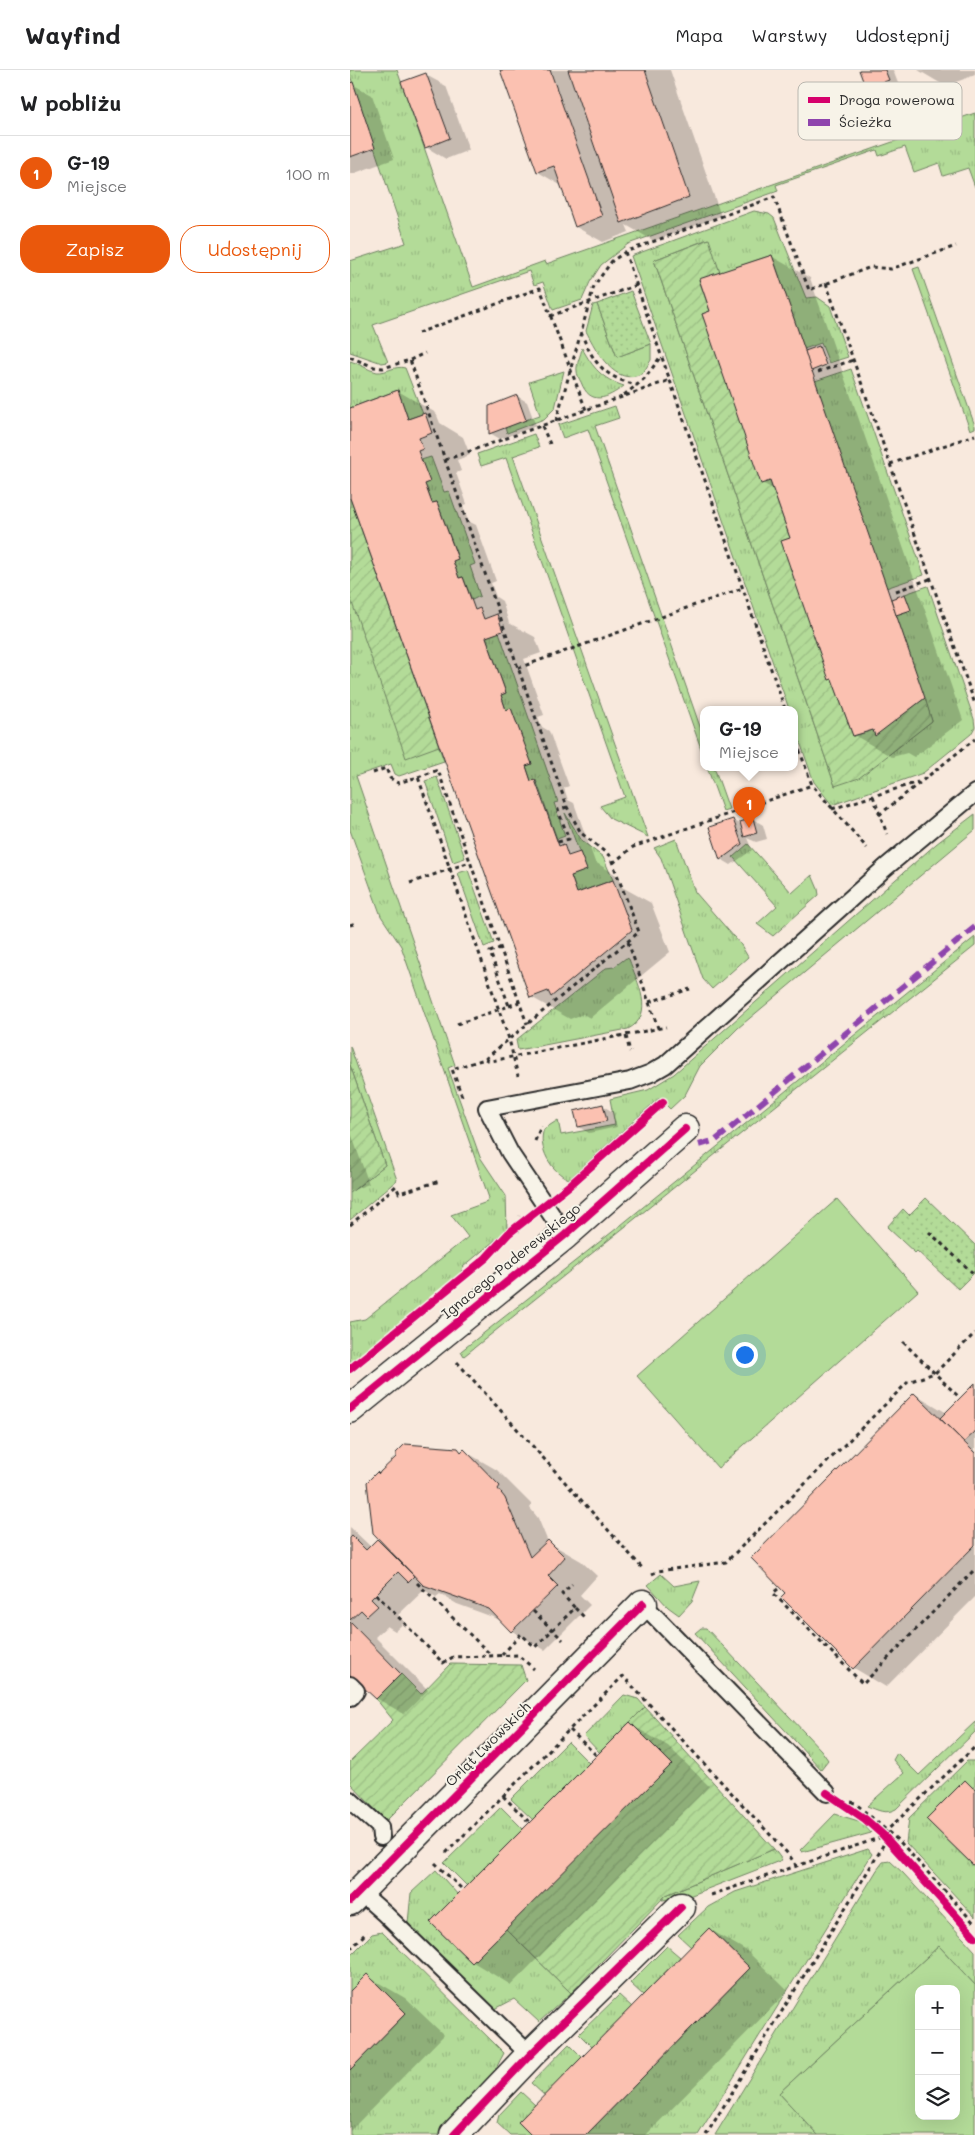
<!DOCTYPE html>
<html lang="pl">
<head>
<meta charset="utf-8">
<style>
  :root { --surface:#fff; --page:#f2f2f2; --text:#202124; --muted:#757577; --line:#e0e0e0; --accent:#ea580c }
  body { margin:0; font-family:Mali,sans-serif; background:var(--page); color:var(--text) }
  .controls { position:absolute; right:15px; bottom:15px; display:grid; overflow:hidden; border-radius:10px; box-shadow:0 5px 20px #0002 }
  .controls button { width:45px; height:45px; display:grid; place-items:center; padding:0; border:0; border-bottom:1px solid var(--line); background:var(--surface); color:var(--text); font:25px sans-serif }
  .you { position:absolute; left:394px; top:1284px; width:18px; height:18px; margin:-12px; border:4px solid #fff; border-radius:50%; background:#1a73e8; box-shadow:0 0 0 8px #1a73e833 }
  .badge { display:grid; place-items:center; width:32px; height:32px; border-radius:50%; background:var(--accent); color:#fff; font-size:16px; font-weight:700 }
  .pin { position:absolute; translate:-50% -41px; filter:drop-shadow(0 1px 2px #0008) }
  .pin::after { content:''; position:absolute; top:26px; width:18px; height:15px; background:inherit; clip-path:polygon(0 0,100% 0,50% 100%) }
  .popup { position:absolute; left:350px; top:636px; width:98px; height:65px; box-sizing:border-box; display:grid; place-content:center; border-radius:10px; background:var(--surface); filter:drop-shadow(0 1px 4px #0005); font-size:16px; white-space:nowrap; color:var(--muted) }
  .popup b { font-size:19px; color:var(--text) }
  .popup::after { content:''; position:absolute; left:50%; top:100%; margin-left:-10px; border:10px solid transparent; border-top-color:var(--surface) }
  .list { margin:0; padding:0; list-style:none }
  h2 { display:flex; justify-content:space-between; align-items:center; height:65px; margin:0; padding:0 20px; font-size:21px }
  h2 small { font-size:16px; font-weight:400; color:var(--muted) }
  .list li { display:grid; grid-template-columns:32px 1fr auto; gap:15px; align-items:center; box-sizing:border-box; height:75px; padding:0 20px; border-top:1px solid var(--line) }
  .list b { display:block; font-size:19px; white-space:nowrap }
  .list p { margin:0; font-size:16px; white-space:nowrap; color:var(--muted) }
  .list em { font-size:16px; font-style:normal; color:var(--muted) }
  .actions { display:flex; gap:10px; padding:15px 20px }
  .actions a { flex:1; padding:11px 0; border:1px solid var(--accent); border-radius:20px; text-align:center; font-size:18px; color:var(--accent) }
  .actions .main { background:var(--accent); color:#fff }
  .icon { flex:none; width:28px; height:28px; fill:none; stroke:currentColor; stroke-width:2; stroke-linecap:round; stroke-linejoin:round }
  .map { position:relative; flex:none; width:625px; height:2065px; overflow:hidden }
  header { display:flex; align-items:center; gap:30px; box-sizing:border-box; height:70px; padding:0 25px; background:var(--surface); border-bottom:1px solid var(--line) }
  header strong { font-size:24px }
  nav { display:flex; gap:28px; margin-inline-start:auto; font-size:18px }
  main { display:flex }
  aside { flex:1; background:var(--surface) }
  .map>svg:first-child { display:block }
  .grass { fill:url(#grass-tufts); stroke:#6f8362 }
  .park { fill:url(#park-dots); stroke:#6f8362 }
  .garden { fill:url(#garden-furrows); stroke:#6f8362 }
  .pitch { fill:#b3db98; stroke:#6f8362; fill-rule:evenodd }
  .shadow { fill:#0003 }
  .building { fill:#fbc1b1; stroke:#2b2b2b }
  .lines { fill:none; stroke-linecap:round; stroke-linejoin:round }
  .service-casing { stroke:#2b2b2b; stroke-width:20 }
  .minor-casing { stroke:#2b2b2b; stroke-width:31 }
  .path { stroke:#2b2b2b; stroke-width:3; stroke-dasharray:4 4; stroke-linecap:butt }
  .service { stroke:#f7f3e8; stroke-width:16 }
  .minor { stroke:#f7f3e8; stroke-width:28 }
  .quiet { stroke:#8e44ad; stroke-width:6; stroke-dasharray:12 6; stroke-linecap:butt }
  .cycleway-casing { stroke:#f7f3e8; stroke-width:11 }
  .cycleway { stroke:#d6006c; stroke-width:8 }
  .labels { text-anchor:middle; stroke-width:4; stroke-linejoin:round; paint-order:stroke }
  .street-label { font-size:14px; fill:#2b2b2b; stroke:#f7f3e8 }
  .key { fill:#f7f3e8; stroke:#bab7af; stroke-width:1 }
  .key-label { font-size:14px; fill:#2b2b2b }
</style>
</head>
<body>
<header>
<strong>Wayfind</strong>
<nav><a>Mapa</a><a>Warstwy</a><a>Udostępnij</a></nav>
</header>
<main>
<aside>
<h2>W pobliżu<small></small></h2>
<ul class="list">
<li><span class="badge">1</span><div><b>G-19</b><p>Miejsce</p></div><em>100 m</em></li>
</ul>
<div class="actions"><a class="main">Zapisz</a><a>Udostępnij</a></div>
</aside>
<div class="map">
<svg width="625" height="2065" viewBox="0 0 625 2065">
  <defs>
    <pattern id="grass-tufts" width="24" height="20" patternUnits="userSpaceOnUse" patternTransform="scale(1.25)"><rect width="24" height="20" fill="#b3db98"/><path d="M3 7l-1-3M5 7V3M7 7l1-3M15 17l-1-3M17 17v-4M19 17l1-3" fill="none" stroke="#9abc83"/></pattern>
    <pattern id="park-dots" width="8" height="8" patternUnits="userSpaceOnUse" patternTransform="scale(1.25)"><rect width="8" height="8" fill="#b3db98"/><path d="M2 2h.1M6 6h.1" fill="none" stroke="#9abc83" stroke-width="1.8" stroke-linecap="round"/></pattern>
    <pattern id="garden-furrows" width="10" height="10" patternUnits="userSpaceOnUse" patternTransform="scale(1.25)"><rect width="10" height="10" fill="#b3db98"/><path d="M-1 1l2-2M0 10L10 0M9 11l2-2" fill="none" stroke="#9abc83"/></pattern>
  </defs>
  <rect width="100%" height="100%" fill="#f8e9dd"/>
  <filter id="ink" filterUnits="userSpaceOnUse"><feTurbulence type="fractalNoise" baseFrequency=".02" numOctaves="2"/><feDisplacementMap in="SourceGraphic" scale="10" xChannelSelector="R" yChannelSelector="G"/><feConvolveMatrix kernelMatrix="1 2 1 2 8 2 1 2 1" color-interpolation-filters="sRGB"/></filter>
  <g filter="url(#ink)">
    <g class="grass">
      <path d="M 0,0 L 47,0 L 123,217 L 195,191 L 196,194 L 625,43 L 625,117 L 618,98 L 593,106 L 589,93 L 564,102 L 555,77 L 529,86 L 527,80 L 426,115 L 428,121 L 278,174 L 251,195 L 240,212 L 232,230 L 203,240 L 193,212 L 184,215 L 179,201 L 23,255 L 38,292 L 32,293 L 0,282 L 0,191 L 56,173 L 0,5 Z"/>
      <path d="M 404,141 L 419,144 L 424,148 L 456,228 L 467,227 L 480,236 L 498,287 L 479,293 L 471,273 L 454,279 L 422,185 L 370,203 L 358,169 L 304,190 L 485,716 L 582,651 L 546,545 L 560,540 L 555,524 L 578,516 L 624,649 L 625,657 L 621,664 L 573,703 L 482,735 L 464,712 L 444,655 L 444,639 L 439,639 L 281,186 Z"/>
      <path d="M 569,197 L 625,356 L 625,358 L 620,360 L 563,199 Z"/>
      <path d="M 247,234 L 267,287 L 301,274 L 301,290 L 293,303 C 265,319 246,280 236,261 L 243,235 Z"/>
      <path d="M 232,278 C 243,298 252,309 274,316 C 257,329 240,336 231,312 C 229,309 227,304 227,301 C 226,294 231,285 232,278 Z"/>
      <path d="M 0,291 C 9,293 17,300 27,302 C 37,303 45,295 55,298 L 73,344 L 58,349 L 48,320 L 0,338 Z"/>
      <path d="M 501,299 L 574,505 L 536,518 L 465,311 Z"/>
      <path d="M 214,301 L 205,338 L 194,349 L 157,363 L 155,357 L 190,345 L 179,312 Z"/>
      <path d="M 265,336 L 269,348 L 245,356 L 354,668 L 354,687 L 238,359 L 213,368 L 208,355 Z"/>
      <path d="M 184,364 L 189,377 L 163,386 L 298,767 L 261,749 L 250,736 L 275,727 L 156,388 L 131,396 L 127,384 Z"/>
      <path d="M 81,387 L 94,422 L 99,421 L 125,494 L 120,496 L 130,526 L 122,530 L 113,507 L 109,508 L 103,491 L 108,488 L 87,432 L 82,433 L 75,414 L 79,412 L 71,390 Z"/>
      <path d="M 0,428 L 94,691 L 49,706 L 45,704 L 41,694 L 6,706 L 105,995 L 98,998 L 130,1087 L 156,1126 L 157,1160 L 113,1197 L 110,1204 L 0,1293 L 0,1252 L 15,1249 L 118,1167 L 101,1145 L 137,1132 L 139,1128 L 51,876 L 31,846 L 0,760 Z"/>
      <path d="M 149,562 L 208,732 L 204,733 L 215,766 L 207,769 L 186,710 L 181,711 L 176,696 L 181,694 L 161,638 L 156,640 L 151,625 L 156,623 L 136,567 Z"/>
      <path d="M 357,697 L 364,697 L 379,739 L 373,741 Z"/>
      <path d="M 87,707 L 115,788 L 103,792 L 75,711 Z"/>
      <path d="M 215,743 L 232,771 L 253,787 L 263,810 L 227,823 L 221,806 L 236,800 Z"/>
      <path d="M 625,744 L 625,760 L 388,958 L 350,996 L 335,1025 L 320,1039 L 309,1028 L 219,1109 C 201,1102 187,1077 194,1059 L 208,1050 L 211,1065 L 265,1055 L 260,1029 L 298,1020 L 324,1004 L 586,774 Z"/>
      <path d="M 326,769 L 345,822 L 391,875 L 398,887 L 362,919 L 353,909 L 311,788 L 304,778 Z"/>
      <path d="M 398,774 L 442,823 L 462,805 L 468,819 L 469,825 L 423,866 L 407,854 L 427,836 L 383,787 Z"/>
      <path d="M 118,800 L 144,873 L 134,877 L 108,803 Z"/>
      <path d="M 625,867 L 625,876 L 114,1286 L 111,1281 L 271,1155 Z"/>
      <path d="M 276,888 L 279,889 C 287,912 306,945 278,959 L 168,980 L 166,970 L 256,898 L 264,897 Z"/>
      <path d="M 0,976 L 47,1110 L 0,1150 L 0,1123 L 35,1095 L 0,995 Z"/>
      <path d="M 311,1504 L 324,1516 L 350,1511 L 342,1531 L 329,1545 L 318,1537 L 298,1515 Z"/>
      <path d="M 351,1558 L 356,1558 L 471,1680 L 478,1690 L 471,1699 L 345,1563 Z"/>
      <path d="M 274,1625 L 288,1629 L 295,1637 L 250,1683 L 234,1666 Z"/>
      <path d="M 625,1652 L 625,1662 L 546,1739 C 535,1745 528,1740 517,1736 L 554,1703 L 543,1690 L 547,1683 L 569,1705 Z"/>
      <path d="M 218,1672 L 239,1693 L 183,1750 L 161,1729 Z"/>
      <path d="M 617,1691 L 625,1691 L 625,1720 L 615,1710 L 576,1749 L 625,1797 L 625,1847 L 556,1773 L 559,1748 Z"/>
      <path d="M 151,1737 L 173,1759 L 117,1816 L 94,1793 Z"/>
      <path d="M 485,1744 L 512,1752 L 521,1763 L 452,1782 L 450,1780 Z"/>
      <path d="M 424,1779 L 432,1790 L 334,1828 L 312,1830 L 316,1825 Z"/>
      <path d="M 518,1779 L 522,1784 L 348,2065 L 236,2065 L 400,1898 L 359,1858 L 341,1877 L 328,1865 L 358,1837 L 385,1822 Z"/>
      <path d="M 540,1791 L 553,1803 L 625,1881 L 625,1915 L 589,1876 L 429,2023 L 468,2065 L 365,2065 L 527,1800 L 533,1792 Z"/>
      <path d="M 86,1800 L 108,1825 L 81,1853 L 122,1893 L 156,1859 L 221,1923 L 189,1952 L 164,1929 L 145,1939 L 58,1853 L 61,1823 Z"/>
      <path d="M 32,1862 L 154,1983 L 135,2019 L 93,2065 L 0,2065 L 0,2000 L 56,1943 L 17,1904 L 0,1921 L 0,1886 L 22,1864 Z"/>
      <path d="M 317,1876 L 330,1887 L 293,1925 L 280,1913 Z"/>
      <path d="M 269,1925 L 282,1937 L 242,1977 L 229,1964 Z"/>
      <path d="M 219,1974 L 232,1987 L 195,2026 L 181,2013 Z"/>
      <path d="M 171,2022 L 185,2035 L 168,2052 L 181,2065 L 160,2065 L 147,2053 L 149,2045 Z"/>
    </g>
    <g class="park">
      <path d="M 281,221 L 301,274 L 267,287 L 247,234 Z"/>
      <path d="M 576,1128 L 625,1175 L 625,1202 L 608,1219 L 567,1181 L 565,1183 L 537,1157 L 553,1139 L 559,1145 Z"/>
    </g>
    <g class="garden">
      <path d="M 359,169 L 370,203 L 349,210 L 360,241 L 352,244 L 420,411 L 440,468 L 432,471 L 503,666 L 523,660 L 525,665 L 575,628 L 582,651 L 509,708 L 485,716 L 304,190 Z"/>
      <path d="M 0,428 L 89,676 L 56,688 L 0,527 Z"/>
      <path d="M 0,995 L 35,1095 L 0,1123 Z"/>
      <path d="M 100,1594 L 171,1595 L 176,1610 L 36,1751 L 0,1713 L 0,1692 L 43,1650 L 26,1629 L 51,1604 L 71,1624 Z"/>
      <path d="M 295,1637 L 424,1779 L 316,1825 L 221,1923 L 156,1859 L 321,1694 L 280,1652 Z"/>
    </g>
    <g class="pitch">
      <path d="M 487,1129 L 568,1221 L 368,1398 L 287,1306 Z"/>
      <path d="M 589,1876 L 625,1915 L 625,2065 L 468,2065 L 429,2023 ZM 569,1919 L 606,1919 L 606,2046 L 569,2046 Z"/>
    </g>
    <g class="shadow">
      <path d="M 152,0 L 320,0 L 371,146 L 304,171 L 276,155 L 279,162 L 253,172 L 226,157 L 212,116 L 188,102 Z"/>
      <path d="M 510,0 L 543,0 L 549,16 L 527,24 L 517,18 Z"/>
      <path d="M 568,0 L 625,0 L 625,5 L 595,16 Z"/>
      <path d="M 76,5 L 96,16 L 119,80 L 96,89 L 76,77 Z"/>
      <path d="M 0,14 L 2,14 L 22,25 L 44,89 L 2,104 L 0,103 Z"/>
      <path d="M 421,186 L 460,208 L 613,650 L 564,687 L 557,683 L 542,687 L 504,665 L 484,611 L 480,609 L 441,469 L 425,420 L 412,413 L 361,242 Z"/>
      <path d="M 48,321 L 86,343 L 90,353 L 113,367 L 120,385 L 107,390 L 111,401 L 106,403 L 117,434 L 113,436 L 118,451 L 126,455 L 146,511 L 141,513 L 146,527 L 152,531 L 159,553 L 185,567 L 191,583 L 174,589 L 194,645 L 188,647 L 192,657 L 199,661 L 219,716 L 214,718 L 218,730 L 224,733 L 245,792 L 268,806 L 272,817 L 301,833 L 320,882 L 240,948 L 233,944 L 220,949 L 181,927 L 0,424 L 0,339 Z"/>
      <path d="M 167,326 L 177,332 L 186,356 L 150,369 L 140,363 Z"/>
      <path d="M 403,749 L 413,755 L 417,769 L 406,772 L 397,768 L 402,780 L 381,795 L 371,789 L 360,758 L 383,750 L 392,755 Z"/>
      <path d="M 253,1036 L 263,1042 L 267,1057 L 239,1063 L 229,1057 Z"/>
      <path d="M 0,1060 L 19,1114 L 0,1121 Z"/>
      <path d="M 625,1314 L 625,1527 L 536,1617 L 504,1598 L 565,1324 L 597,1343 Z"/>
      <path d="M 107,1379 L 112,1382 L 114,1381 L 147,1400 L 182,1435 L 180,1438 L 188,1448 L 198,1472 L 231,1491 L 247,1506 L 230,1525 L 240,1535 L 195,1580 L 162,1561 L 151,1550 L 107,1534 L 90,1524 L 86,1527 L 74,1520 L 48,1545 L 55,1552 L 45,1561 L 37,1556 L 25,1567 L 78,1620 L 54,1644 L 26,1628 L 0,1603 L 0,1457 L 21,1477 L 28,1470 L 33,1473 L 30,1405 Z"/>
      <path d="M 280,1654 L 318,1676 L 359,1716 L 161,1915 L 123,1892 Z"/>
      <path d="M 359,1859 L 397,1881 L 438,1921 L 296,2065 L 183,2065 Z"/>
      <path d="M 17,1906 L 55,1928 L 94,1965 L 0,2061 L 0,1923 Z"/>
    </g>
    <g class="building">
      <path d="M 150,0 L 200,0 L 252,146 L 225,157 L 204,96 L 187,102 Z"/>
      <path d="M 218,0 L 295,0 L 339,127 L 271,153 Z"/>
      <path d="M 509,0 L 535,0 L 539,10 L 516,19 Z"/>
      <path d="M 76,3 L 100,68 L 75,78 L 51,12 Z"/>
      <path d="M 3,12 L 25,78 L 0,87 L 0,13 Z"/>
      <path d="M 422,185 L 575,628 L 525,666 L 523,660 L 503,666 L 482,609 L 479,610 L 431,471 L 440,468 L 420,411 L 411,414 L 352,244 L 360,241 L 349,209 Z"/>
      <path d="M 469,276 L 476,295 L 461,301 L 455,281 Z"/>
      <path d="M 48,320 L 58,349 L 75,343 L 82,363 L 69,368 L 73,379 L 68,381 L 80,412 L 75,414 L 82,433 L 87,432 L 108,489 L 103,491 L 109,508 L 113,507 L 125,540 L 130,538 L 134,549 L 147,544 L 153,561 L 136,567 L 156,623 L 151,625 L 156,640 L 161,638 L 182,694 L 176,696 L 181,711 L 185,710 L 209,776 L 214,774 L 218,786 L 230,782 L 237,800 L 221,806 L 227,823 L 263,810 L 282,860 L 201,927 L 198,921 L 180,928 L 0,428 L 0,338 Z"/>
      <path d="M 167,325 L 176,350 L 139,364 L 139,336 Z"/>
      <path d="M 555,524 L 561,540 L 546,545 L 541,529 Z"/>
      <path d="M 403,748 L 407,763 L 394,767 L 390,752 Z"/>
      <path d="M 383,749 L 392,774 L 370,790 L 359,757 Z"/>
      <path d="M 253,1034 L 257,1051 L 228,1057 L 224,1041 Z"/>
      <path d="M 625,1313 L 625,1362 L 614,1372 L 590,1348 Z"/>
      <path d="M 564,1323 L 625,1383 L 625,1475 L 503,1599 L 431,1527 L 435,1523 L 401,1488 Z"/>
      <path d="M 55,1374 L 108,1378 L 111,1382 L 114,1379 L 150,1416 L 148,1419 L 155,1428 L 180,1487 L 198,1470 L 215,1487 L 198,1506 L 208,1516 L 161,1562 L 139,1539 L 73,1515 L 23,1463 L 17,1412 L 27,1402 L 29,1404 L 30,1402 L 46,1387 L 46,1383 Z"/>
      <path d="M 2,1466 L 16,1480 L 27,1469 L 64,1506 L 58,1512 L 48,1502 L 21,1529 L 28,1536 L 17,1546 L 11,1540 L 0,1550 L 0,1468 Z"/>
      <path d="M 0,1552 L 51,1604 L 26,1629 L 0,1605 Z"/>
      <path d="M 280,1652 L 322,1694 L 122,1893 L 80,1852 Z"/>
      <path d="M 615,1710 L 625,1720 L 625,1797 L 576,1749 Z"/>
      <path d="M 359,1858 L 400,1898 L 236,2065 L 181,2065 L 168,2052 Z"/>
      <path d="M 17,1904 L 56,1943 L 0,2000 L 0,1921 Z"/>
    </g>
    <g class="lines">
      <g class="service-casing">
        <g id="service">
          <path d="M 215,1165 L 160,1083 L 137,1038 L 280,1011 L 301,1003 L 315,995 L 536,797 L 625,723"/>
          <path d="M 293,1534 L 477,1723"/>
          <path d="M 0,1615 L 6,1621 L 1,1627"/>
          <path d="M 0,1730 L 30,1757 L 31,1767"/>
          <path d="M 9,1821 L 35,1844 L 180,1985"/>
        </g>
      </g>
      <g class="minor-casing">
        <g id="minor">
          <path d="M 0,1339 L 215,1165 L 335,1059"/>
          <path d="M 0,1831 L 293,1534"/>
          <path d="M 104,2065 L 180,1985 L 331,1837"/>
        </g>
      </g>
      <g class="path">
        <path d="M 275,182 L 435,639"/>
        <path d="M 476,213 L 625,634"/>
        <path d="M 200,246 L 287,215"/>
        <path d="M 231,262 C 242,292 255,308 287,315 L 296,307 L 311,286"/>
        <path d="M 68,263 L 190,218 L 236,340"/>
        <path d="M 0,287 L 24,297 L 33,298 L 60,290 L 217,737 L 231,763 L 260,786 L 289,862 L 135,989 L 102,999 L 113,1029"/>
        <path d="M 60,290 L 75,283"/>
        <path d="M 468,302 L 503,290"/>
        <path d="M 274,325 L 287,315"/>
        <path d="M 206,351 L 244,216 L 262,191 L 275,182 L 424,127 L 459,220 L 521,197 L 541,199 L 606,176"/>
        <path d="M 192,356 L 200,374"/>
        <path d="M 95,390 L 320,310"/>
        <path d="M 540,394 L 625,365"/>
        <path d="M 546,521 L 580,509"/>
        <path d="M 168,598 L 393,518"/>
        <path d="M 444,665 L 462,715 L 517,778"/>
        <path d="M 23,703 L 36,698 L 40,708 L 48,713 L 68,707 L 159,969 L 168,1006"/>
        <path d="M 68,707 L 88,700 L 177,954"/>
        <path d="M 523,726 L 537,764"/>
        <path d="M 482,739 L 568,712"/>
        <path d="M 529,745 L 625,669"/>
        <path d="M 208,772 L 219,769 L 208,740 L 217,737"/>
        <path d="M 263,793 L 283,777 L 462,715"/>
        <path d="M 60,813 L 120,792"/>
        <path d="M 0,855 L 6,853"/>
        <path d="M 278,872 L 309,961"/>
        <path d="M 299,932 L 340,919"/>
        <path d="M 159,936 L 169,932"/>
        <path d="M 107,954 L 159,936 L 140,882 L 150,878"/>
        <path d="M 276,966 L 280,982"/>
        <path d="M 135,989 L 141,991 L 316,957"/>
        <path d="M 185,1071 L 191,1056"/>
        <path d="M 0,1155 L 46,1116 L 49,1123 L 90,1111"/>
        <path d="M 168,1162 L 170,1146"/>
        <path d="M 579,1162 L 625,1205"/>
        <path d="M 553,1272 L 610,1328"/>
        <path d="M 107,1292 L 294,1500"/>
        <path d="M 302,1504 L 308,1501 L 376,1492 L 558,1312 L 585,1303 L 625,1263"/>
        <path d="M 67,1513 L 142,1586"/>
        <path d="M 428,1519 L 423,1523 L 513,1614 L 625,1499"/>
        <path d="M 26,1524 L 93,1593 L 103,1587 L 168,1585 L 184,1599"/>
        <path d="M 225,1538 L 235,1548"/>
        <path d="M 183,1541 L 213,1570"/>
        <path d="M 152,1585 L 171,1564 L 185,1577 L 225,1538 L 212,1524 L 222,1514"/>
        <path d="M 220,1660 L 247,1686"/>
        <path d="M 153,1726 L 180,1753"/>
        <path d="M 501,1732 L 505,1733 L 551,1773 L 625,1854"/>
        <path d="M 96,1783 L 273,1606 L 439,1785 L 446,1795"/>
        <path d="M 85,1793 L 113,1820"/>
        <path d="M 361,1825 L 529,1768 L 625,1677"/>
        <path d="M 0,1879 L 17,1862"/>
        <path d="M 356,2065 L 529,1783 L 536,1769 L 538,1762"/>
      </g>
      <use href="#service" class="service"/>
      <use href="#minor" class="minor"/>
      <path class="quiet" d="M 349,1075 L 366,1070 L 625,857"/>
      <g class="cycleway-casing">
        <g id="cycleway">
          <path d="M 0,1299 L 136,1188 L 159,1163 L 220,1115 L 313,1032"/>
          <path d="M 0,1339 L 215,1165 L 335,1059"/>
          <path d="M 477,1723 L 515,1749 L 533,1765 L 625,1867"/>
          <path d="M 0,1831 L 293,1534"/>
          <path d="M 104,2065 L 180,1985 L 331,1837"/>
        </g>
      </g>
      <use href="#cycleway" class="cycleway"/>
    </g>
  </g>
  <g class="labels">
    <g class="street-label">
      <text transform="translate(161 1191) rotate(-39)" y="5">Ignacego Paderewskiego</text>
      <text transform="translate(138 1674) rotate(-45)" y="5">Orląt Lwowskich</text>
    </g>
  </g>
  <rect x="448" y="12" width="164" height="58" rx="8" class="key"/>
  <rect x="458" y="27" width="22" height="6" fill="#d6006c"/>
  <rect x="458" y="49" width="22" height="7" fill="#8e44ad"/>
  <g class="key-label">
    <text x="489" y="35">Droga rowerowa</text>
    <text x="489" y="57">Ścieżka</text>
  </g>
</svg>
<div class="controls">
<button>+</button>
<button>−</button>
<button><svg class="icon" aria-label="layers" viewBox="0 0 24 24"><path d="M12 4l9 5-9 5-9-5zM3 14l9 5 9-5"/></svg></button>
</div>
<div class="you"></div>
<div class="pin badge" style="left:399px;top:758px">1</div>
<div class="popup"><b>G-19</b>Miejsce</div>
</div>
</main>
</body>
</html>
